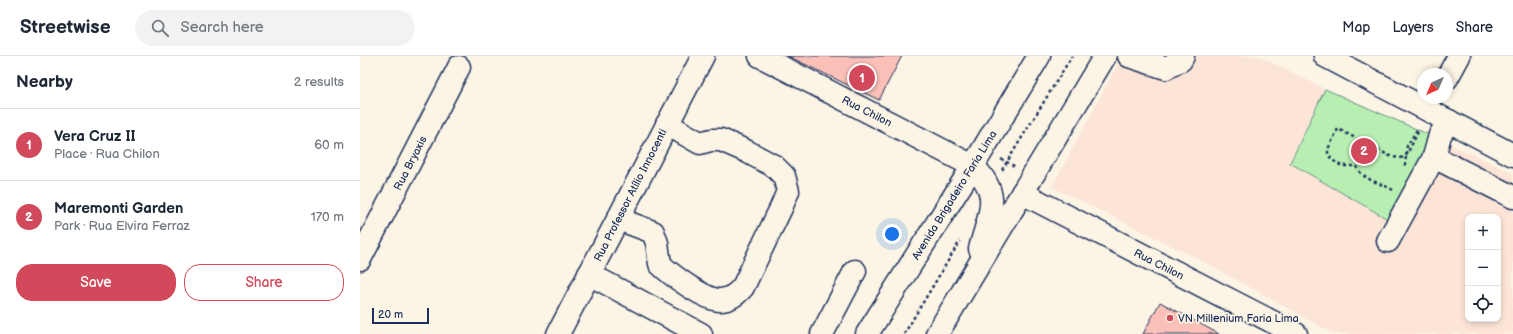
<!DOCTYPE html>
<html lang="en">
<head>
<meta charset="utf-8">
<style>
  :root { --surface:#fff; --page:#f2f2f3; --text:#1f2937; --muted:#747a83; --line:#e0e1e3; --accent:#d1495b }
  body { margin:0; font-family:"Balsamiq Sans",sans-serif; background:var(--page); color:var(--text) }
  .controls { position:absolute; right:12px; bottom:12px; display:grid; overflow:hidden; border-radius:8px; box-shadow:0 2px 6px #0003 }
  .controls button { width:36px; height:36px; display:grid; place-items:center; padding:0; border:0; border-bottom:1px solid var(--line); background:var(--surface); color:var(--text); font:20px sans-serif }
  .compass { position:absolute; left:1057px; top:12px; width:36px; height:36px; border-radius:50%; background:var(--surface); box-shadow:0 2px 6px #0003; rotate:224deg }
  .scale { position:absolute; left:12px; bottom:10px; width:57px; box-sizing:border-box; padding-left:4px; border:2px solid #1b2f5e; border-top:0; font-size:11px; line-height:14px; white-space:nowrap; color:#1b2f5e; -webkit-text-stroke:3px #fcf5e5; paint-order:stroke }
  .you { position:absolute; left:532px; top:178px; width:14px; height:14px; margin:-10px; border:3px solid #fff; border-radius:50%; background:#1a73e8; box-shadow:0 0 0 6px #1a73e833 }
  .badge { display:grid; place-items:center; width:26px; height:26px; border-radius:50%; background:var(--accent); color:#fff; font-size:13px; font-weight:700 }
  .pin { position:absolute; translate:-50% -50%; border:2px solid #fff; box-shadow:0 1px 4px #0006 }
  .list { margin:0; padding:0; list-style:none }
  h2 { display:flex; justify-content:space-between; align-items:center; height:52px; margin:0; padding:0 16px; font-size:17px }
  h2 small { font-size:13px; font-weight:400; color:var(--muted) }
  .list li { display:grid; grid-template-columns:26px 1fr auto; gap:12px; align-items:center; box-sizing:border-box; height:72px; padding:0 16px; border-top:1px solid var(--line) }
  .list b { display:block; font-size:15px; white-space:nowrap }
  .list p { margin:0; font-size:13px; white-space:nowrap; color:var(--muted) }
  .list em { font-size:13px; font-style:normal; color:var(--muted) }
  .actions { display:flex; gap:8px; padding:12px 16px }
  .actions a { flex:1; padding:9px 0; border:1px solid var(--accent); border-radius:16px; text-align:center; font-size:14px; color:var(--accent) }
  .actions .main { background:var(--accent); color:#fff }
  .icon { flex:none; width:22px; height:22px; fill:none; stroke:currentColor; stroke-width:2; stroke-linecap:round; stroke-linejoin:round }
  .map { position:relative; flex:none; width:1153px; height:278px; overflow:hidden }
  header { display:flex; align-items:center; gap:24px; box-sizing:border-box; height:56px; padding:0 20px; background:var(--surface); border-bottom:1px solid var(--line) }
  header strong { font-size:19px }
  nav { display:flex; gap:22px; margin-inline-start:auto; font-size:14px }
  .search { width:280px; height:36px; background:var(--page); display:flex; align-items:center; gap:10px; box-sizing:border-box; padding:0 14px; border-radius:22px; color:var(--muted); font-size:15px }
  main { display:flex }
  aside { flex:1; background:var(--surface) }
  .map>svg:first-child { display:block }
  .built { fill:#fce5d7; fill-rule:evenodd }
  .green { fill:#b7efb2; stroke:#698f88 }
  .building { fill:#fbc0b7; stroke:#1b2f5e }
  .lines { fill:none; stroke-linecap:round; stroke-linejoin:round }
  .minor-casing { stroke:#1b2f5e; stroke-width:25 }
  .major-casing { stroke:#1b2f5e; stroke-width:25 }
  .path { stroke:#1b2f5e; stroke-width:2.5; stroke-dasharray:3 3; stroke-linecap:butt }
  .minor { stroke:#fcf5e5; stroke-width:22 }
  .major { stroke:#fcf5e5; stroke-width:22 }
  .poi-dot { fill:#d1495b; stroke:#fcf5e5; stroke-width:1.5 }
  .labels { text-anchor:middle; stroke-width:3.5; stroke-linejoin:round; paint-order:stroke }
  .street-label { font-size:11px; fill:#1b2f5e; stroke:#fcf5e5 }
  .poi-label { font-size:11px; fill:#1b2f5e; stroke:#fcf5e5; text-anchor:start }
</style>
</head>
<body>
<header>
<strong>Streetwise</strong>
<div class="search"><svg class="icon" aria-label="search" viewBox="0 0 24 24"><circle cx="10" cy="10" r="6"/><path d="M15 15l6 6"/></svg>Search here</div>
<nav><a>Map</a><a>Layers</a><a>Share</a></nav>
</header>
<main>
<aside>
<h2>Nearby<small>2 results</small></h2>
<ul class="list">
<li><span class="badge">1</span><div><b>Vera Cruz II</b><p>Place · Rua Chilon</p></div><em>60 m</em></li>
<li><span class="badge">2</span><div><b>Maremonti Garden</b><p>Park · Rua Elvira Ferraz</p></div><em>170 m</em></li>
</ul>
<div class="actions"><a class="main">Save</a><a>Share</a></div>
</aside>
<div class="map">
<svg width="1153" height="278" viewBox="0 0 1153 278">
  <rect width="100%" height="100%" fill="#fcf5e5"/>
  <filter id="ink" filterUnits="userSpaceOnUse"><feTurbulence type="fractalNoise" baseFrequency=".025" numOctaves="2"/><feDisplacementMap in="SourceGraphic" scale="8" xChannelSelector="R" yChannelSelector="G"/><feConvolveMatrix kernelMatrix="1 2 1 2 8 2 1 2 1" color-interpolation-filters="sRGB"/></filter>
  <g filter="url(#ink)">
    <path class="built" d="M 762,0 L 899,0 L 965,33 L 930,107 L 1079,83 L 1153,117 L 1153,278 L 974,278 L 837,202 L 692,131 ZM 1108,161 L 1138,161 L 1138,263 L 1108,263 Z"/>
    <path class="green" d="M 965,33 L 1079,83 L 1031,165 L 930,107 Z"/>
    <g class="building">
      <path d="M 428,0 L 542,0 L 519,44 Z"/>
      <path d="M 800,246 L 859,278 L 783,278 Z"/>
    </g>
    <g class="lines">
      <g class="minor-casing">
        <g id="minor">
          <path d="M 400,0 L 613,110"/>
          <path d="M 769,0 L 806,12 L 821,4 L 823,0"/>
          <path d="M 965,0 L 1153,99"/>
          <path d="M 1087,22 L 1099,0"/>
          <path d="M 1089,65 L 1080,79 L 1074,101 L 1153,141"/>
          <path d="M 662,137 L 936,278"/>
          <path d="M 258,163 L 293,176 L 297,187 L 300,208 C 311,219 345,244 360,244 C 370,244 377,238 383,231 L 421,152 L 428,135 L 424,120 L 414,110 L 386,95 L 361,84 L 351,84 L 340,87 L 307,68"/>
          <path d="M 1028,185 L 1074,101"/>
          <path d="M 0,203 L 99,11"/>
          <path d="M 229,218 L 341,278"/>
          <path d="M 198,278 L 343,0"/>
          <path d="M 462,278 L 495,215"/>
        </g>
      </g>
      <g class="major-casing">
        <g id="major">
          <path d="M 613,110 C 643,140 629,157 620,193"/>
          <path d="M 507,278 L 613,110 L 679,0"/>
          <path d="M 577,278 L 745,0"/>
        </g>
      </g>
      <g class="path">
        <path d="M 1046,100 L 1058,76"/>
        <path d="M 641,103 L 656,111"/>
        <path d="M 1045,110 L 1047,90 L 1058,72"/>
        <path d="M 642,114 L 712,0"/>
        <path d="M 1033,134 C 1020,126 1003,125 996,110 C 981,110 979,111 968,99 L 968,93 L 978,73 L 1032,101 L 1045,102"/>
        <path d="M 544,278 L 600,185"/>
      </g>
      <use href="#minor" class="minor"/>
      <use href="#major" class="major"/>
    </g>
  </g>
  <circle class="poi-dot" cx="810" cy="262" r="4"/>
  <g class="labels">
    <g class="street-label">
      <text transform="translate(507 55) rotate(27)" y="4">Rua Chilon</text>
      <text transform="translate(50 107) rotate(-63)" y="4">Rua Bryaxis</text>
      <text transform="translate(270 139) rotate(-63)" y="4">Rua Professor Atílio Innocenti</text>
      <text transform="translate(594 139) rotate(-58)" y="4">Avenida Brigadeiro Faria Lima</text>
      <text transform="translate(799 208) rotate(27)" y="4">Rua Chilon</text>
    </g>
    <g class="poi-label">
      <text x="818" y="266">VN Millenium Faria Lima</text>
    </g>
  </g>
</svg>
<div class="controls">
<button>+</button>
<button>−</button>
<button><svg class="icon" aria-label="locate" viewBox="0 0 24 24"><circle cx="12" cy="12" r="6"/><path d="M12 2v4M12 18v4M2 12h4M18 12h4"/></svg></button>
</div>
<svg class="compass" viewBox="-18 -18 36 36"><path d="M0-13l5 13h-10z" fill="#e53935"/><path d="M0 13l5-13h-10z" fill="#747a83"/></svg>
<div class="scale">20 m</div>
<div class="you"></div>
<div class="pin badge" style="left:502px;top:22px">1</div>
<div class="pin badge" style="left:1004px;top:95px">2</div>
</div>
</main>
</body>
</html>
